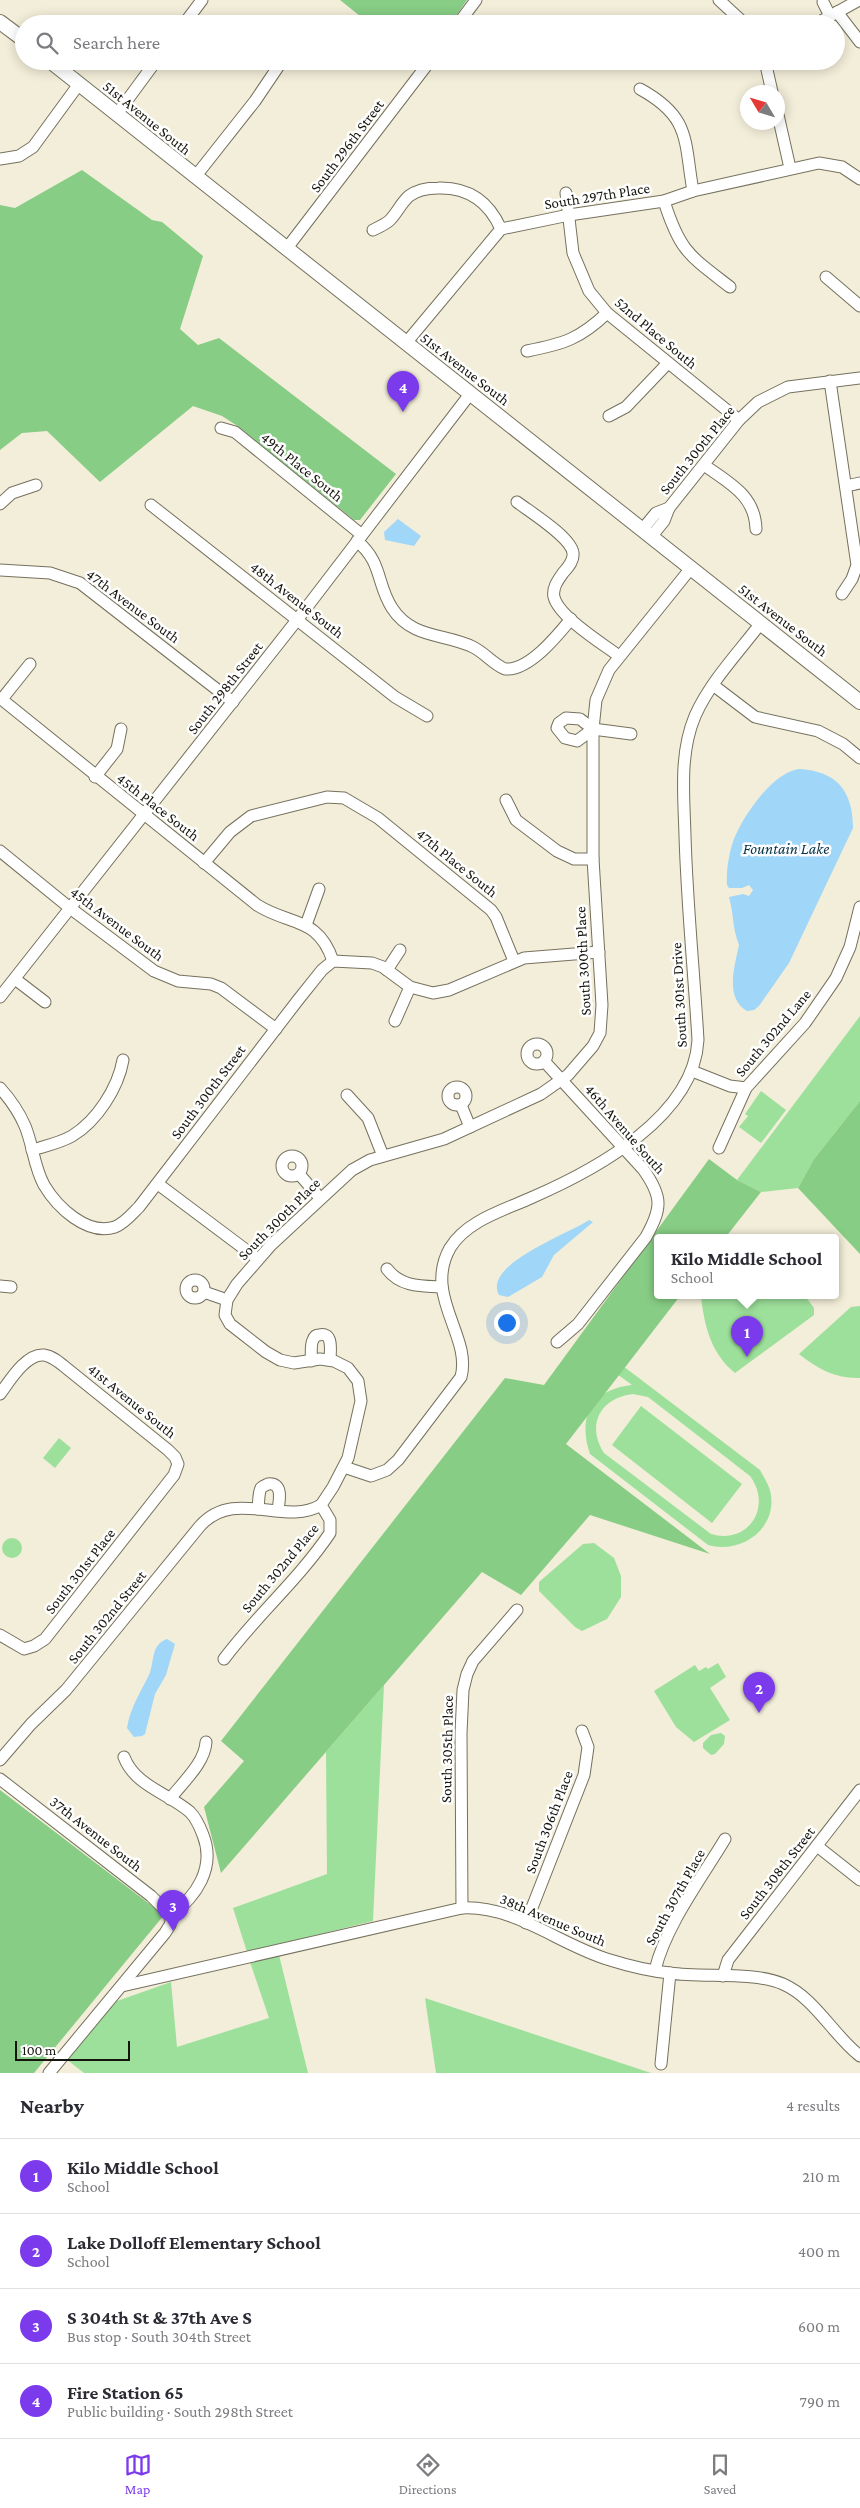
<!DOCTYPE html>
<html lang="en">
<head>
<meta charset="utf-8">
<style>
  :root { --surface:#fff; --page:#f2f2f3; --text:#2b2b33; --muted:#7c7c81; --line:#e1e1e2; --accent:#7c3aed }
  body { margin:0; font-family:"Crimson Pro",serif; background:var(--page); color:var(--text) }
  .compass { position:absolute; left:740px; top:85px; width:45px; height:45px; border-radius:50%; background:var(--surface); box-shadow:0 2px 12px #0003; rotate:308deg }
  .scale { position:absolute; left:15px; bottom:12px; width:115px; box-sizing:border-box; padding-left:5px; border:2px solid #16150d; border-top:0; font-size:14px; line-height:18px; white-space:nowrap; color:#16150d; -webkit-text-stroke:4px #fff; paint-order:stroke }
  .you { position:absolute; left:506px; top:1322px; width:18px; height:18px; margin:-12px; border:4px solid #fff; border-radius:50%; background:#1a73e8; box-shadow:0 0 0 8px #1a73e833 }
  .badge { display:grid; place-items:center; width:32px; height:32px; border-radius:50%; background:var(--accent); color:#fff; font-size:16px; font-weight:700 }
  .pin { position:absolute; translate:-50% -41px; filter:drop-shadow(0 1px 2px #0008) }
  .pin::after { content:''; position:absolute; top:26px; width:18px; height:15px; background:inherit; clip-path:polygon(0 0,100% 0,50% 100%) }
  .popup { position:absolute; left:654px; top:1234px; width:185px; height:65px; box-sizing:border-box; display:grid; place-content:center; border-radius:5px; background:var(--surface); filter:drop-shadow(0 1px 4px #0005); font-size:16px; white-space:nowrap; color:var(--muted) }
  .popup b { font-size:19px; color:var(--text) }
  .popup::after { content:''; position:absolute; left:50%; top:100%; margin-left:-10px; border:10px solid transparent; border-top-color:var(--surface) }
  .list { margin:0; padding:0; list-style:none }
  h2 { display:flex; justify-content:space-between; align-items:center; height:65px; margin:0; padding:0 20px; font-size:21px }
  h2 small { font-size:16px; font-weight:400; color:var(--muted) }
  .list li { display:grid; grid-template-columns:32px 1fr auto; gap:15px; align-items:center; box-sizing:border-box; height:75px; padding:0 20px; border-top:1px solid var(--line) }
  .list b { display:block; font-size:19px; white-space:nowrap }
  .list p { margin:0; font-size:16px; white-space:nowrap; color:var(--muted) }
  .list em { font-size:16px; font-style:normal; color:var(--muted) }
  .icon { flex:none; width:28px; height:28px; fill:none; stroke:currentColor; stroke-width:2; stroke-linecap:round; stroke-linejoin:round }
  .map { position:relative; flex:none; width:860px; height:2073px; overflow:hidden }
  .search { position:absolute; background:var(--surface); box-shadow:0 2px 12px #0003; left:15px; right:15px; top:15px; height:55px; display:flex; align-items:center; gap:12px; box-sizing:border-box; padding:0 18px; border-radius:28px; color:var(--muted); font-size:19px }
  .sheet { height:365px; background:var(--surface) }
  nav { display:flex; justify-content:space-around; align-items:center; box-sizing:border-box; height:70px; border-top:1px solid var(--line); background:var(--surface); font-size:14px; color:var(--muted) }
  nav a { display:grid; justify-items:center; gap:2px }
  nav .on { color:var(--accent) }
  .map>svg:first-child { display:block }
  .green { fill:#9de09b; fill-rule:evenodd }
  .forest { fill:#87cd85 }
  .water { fill:#a0d6f8 }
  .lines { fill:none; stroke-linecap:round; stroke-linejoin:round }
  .minor-casing { stroke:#75715e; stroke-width:13 }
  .major-casing { stroke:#75715e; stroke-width:16 }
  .minor { stroke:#fff; stroke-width:11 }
  .major { stroke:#fff; stroke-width:14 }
  .labels { text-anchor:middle; stroke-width:5; stroke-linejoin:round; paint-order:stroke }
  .street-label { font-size:15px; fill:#16150d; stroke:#fff }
  .water-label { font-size:16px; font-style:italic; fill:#06334a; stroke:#fff }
</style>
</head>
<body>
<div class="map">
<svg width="860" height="2073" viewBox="0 0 860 2073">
  <rect width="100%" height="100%" fill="#f3eed9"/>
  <g class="green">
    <path d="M 860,1016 L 860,1101 L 814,1159 L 798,1188 L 761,1192 L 737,1180 Z"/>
    <path d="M 761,1091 L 786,1110 L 761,1143 L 739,1127 L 748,1116 L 745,1114 Z"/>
    <path d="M 701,1296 L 805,1296 L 814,1308 L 814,1315 L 735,1373 C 711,1354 704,1325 701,1296 Z"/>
    <path d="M 860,1306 L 860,1378 C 836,1379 818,1369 799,1354 L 851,1307 Z"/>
    <path d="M 623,1366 L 760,1470 C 764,1478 770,1486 771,1495 C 776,1531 739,1554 708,1545 L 590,1454 C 577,1417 592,1389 632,1385 L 617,1374 ZM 633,1394 L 648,1397 L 750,1476 C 773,1507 748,1545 711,1534 L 604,1453 C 586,1425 600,1398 633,1394 Z"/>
    <path d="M 641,1406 L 742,1484 L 712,1523 L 612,1445 Z"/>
    <path d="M 59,1438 L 71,1448 L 55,1468 L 43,1458 Z"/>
    <circle cx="12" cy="1548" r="10"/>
    <path d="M 594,1543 L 614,1558 L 621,1576 L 621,1597 L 607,1619 L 582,1631 L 575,1627 L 539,1591 L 539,1582 L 583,1544 Z"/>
    <path d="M 718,1663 L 726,1677 L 710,1688 L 730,1720 L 694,1742 L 676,1727 L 654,1691 L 695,1665 L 699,1671 L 706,1667 L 708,1669 Z"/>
    <path d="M 384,1685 L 373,1921 L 247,1952 L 233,1908 L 327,1874 L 326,1752 Z"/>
    <path d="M 721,1733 L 725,1736 L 724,1744 L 715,1754 L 711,1755 L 703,1748 L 703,1743 L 711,1735 Z"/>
    <path d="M 279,1955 L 308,2073 L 84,2073 L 66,2059 L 117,2001 L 171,1982 L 177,2047 L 269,2018 L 250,1962 Z"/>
    <path d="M 425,1998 L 651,2073 L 436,2073 Z"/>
  </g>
  <g class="forest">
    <path d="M 340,0 L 467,0 L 450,24 L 370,24 Z"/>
    <path d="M 82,170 L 152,220 L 162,222 L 203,256 L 180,329 L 198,345 L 219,338 L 396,474 L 360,520 L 354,520 L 236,425 L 222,416 L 193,406 L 100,482 L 47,431 L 22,433 L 0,450 L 0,205 L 15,208 Z"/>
    <path d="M 860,1101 L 860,1254 L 798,1188 L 814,1159 Z"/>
    <path d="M 709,1159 L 737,1180 L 761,1192 L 725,1238 L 658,1238 L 658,1296 L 680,1296 L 566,1444 L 710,1554 L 590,1515 L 521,1595 L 482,1572 L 221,1873 L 204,1807 L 244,1761 L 221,1741 L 505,1378 L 544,1385 Z"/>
    <path d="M 0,1790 L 164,1915 L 34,2073 L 0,2073 Z"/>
  </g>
  <g class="water">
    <path d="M 398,519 L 421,536 L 414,546 L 385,540 L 384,532 Z"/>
    <path d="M 799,769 C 836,771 853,790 853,828 L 789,963 L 759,1006 L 754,1010 L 747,1011 C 724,998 735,965 739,945 C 732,927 734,915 729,897 L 743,894 L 749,896 L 753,890 L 749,885 L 742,888 L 729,888 L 727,885 C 726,871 729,852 734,839 C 743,816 773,772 799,769 Z"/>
    <path d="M 589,1220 L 593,1222 L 554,1255 L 542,1277 L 508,1297 L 499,1295 C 482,1264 571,1233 589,1220 Z"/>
    <path d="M 167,1639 L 175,1644 L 166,1675 L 155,1694 L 145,1734 L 142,1736 L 134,1737 L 127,1728 C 130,1708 140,1693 149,1675 C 155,1662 150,1645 167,1639 Z"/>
  </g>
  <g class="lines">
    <g class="minor-casing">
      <g id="minor">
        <path d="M 719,0 L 745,24"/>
        <path d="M 823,2 L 830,16"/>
        <path d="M 837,12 L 860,42"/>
        <path d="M 184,24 L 202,0"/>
        <path d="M 458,24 L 476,0"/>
        <path d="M 816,24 L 859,0"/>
        <path d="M 765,61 L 772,92"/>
        <path d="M 640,89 C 691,117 684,140 693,191"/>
        <path d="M 117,114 L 156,61"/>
        <path d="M 778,115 L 790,168"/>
        <path d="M 0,159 L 19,156 L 33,147 L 79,84"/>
        <path d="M 195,177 L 255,101 L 282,61"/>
        <path d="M 566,193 L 573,253 L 589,291 L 607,313 L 739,420"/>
        <path d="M 664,201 C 680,252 690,256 730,287"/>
        <path d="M 373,230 C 379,227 386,224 390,220 C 397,213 401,203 409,196 C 417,190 429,188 438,188 C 469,187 489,202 501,229"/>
        <path d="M 287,248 L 430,61"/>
        <path d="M 826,277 L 860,306"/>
        <path d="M 406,343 L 501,229 L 569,215 L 664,201 L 693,191 L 819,163 L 842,167 L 860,179"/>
        <path d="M 527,351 C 563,344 580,339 607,313"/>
        <path d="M 830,381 L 857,565 L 852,579 L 842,594"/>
        <path d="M 609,416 L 626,407 L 667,364"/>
        <path d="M 221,428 L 235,432 L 362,535"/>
        <path d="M 704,465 C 729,483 755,495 756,529"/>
        <path d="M 846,486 L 860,483"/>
        <path d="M 517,502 C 530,512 571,537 573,553 C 574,561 568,567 563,573 C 558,580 552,588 554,597 C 559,617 603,644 619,656"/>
        <path d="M 0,504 L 12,493 L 36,485"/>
        <path d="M 151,505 L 395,697 L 427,716"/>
        <path d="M 669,508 L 739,420 L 758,402 L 788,387 L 860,378"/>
        <path d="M 642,530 L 656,513 L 669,508 L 664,521 L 651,537"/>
        <path d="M 357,541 C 383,563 376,583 392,608 C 412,639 444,633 473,647 C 485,653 493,664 505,669 C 529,671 558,635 571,619"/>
        <path d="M 0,570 L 50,573 L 80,583 L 233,702"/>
        <path d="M 713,685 L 755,717 L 818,731 L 843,744 L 860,758"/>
        <path d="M 0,698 L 257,905 C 290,926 318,916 333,961"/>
        <path d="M 2,699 L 30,664"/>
        <path d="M 566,718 L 580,719 L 593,729 L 577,741 L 565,738 L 557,728 L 559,723 Z"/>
        <path d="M 593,729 L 631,734"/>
        <path d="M 95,777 L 117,749 L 121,729"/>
        <path d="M 506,800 L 516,820 L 557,851 L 574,859 L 593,859"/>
        <path d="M 0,851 L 70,908 L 154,971 L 178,981 L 211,984 L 221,988 L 276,1029"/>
        <path d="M 204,863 L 230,832 L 251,816 L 327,797 L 344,798 L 378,818 L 491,910 L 496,917 L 514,961"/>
        <path d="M 306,925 L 319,889"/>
        <path d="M 387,970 L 400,950"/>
        <path d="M 15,979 L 45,1002"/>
        <path d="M 0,997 L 297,620 L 470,394"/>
        <path d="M 395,1021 L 410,987"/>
        <circle cx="537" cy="1054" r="10"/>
        <path d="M 544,1061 L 643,1169 C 663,1197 662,1208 646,1237 L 578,1324 L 557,1342"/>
        <path d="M 692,1071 L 730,1086 L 746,1088"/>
        <circle cx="457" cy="1096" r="9"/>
        <path d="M 0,1088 C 10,1099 19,1112 25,1126 C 33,1145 34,1167 44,1185 C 57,1207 87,1236 115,1227 C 125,1223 132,1214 139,1207 L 298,1000 L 322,970 L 333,961 L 372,963 L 383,967 L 410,987 L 433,993 L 449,990 L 524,958 L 599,952"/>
        <path d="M 347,1095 L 368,1118 L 383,1156"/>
        <path d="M 461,1105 L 470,1127"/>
        <path d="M 719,1148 L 746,1088 L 805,1023 L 836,978 L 850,947 L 860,907"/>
        <path d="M 32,1150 C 45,1146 60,1143 72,1136 C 97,1121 118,1088 123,1060"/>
        <circle cx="292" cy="1166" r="10"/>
        <path d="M 299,1174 L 320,1198"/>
        <path d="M 158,1184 L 258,1259"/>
        <path d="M 387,1269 C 401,1287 421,1286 442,1287"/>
        <circle cx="195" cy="1289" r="9"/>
        <path d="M 0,1286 L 11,1287"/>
        <path d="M 204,1292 L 227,1300"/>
        <path d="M 311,1361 C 312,1355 310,1345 313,1340 C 314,1337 316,1335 319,1335 C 334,1331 330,1352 330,1360"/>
        <path d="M 0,1394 C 9,1382 26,1353 44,1355 C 52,1356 59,1362 65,1367 L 168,1450 L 175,1457 L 178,1464 L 174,1475 L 45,1639 L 34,1646 L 24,1649 L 0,1635"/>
        <path d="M 344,1467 L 371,1476 L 387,1470 L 398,1460 L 461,1377 C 472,1336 423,1296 450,1248 C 467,1220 505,1210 533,1197 C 595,1170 694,1117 698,1040 C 694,972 687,904 685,836 C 684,796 679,754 695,716 C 710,682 738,653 761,623"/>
        <path d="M 258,1509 C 259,1503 258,1494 261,1488 C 263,1486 266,1485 268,1484 C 284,1482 279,1502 278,1510"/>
        <path d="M 224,1659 C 257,1615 299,1579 330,1533 L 330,1520 L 321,1505 L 333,1487 L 348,1458 L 361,1401 L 358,1381 L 348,1368 L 334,1361 L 320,1359 L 294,1363 L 280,1360 L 266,1352 L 230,1324 L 225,1315 L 227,1300 L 237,1284 L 271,1245 L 352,1170 L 370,1160 L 444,1139 L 541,1094 L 568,1075 L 593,1046 L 600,1033 L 602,1005 L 593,859 L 593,729 L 596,700 L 609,670 L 691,568"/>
        <path d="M 124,1757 C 135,1786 168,1793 190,1812 C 196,1818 200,1827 203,1835 C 216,1868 196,1897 170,1916"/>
        <path d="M 0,1760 L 31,1724 L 66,1690 L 200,1526 C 235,1487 284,1527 321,1505"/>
        <path d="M 0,1779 L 151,1896 L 172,1917 L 170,1925 L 165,1933 L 49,2073"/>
        <path d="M 170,1799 C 182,1783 205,1763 206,1742"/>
        <path d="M 817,1846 L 860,1880"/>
        <path d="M 462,1908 L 461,1733 L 463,1690 L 467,1674 L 473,1661 L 517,1610"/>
        <path d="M 526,1923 L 584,1775 L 588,1747 L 582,1731"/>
        <path d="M 655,1970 C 666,1925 701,1879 725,1839"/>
        <path d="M 723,1976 L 728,1960 L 860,1790"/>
        <path d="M 122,1986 L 462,1908 C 515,1905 561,1946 610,1960 C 629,1966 650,1971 670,1973 C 703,1978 753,1971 783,1984 C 815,1998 833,2035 860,2056"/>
        <path d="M 661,2064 L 670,1973"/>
      </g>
    </g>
    <g class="major-casing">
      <g id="major">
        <path d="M 0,22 L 24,40"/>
        <path d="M 50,61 L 860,702"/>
      </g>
    </g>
    <use href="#minor" class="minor"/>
    <use href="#major" class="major"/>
  </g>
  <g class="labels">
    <g class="street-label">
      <text transform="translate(147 118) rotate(39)" y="5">51st Avenue South</text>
      <text transform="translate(347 146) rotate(-53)" y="5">South 296th Street</text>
      <text transform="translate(597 196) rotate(-9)" y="5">South 297th Place</text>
      <text transform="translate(656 333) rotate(40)" y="5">52nd Place South</text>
      <text transform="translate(465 369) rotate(38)" y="5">51st Avenue South</text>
      <text transform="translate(697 450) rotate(-51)" y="5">South 300th Place</text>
      <text transform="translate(302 467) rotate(39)" y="5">49th Place South</text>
      <text transform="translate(297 600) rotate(38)" y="5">48th Avenue South</text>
      <text transform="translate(133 606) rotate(37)" y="5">47th Avenue South</text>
      <text transform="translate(783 620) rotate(38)" y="5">51st Avenue South</text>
      <text transform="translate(225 688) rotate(-52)" y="5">South 298th Street</text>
      <text transform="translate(158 807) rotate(38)" y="5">45th Place South</text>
      <text transform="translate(457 863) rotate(39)" y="5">47th Place South</text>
      <text transform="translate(117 924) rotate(37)" y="5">45th Avenue South</text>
      <text transform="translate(583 961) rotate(-93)" y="5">South 300th Place</text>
      <text transform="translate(679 995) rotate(-93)" y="5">South 301st Drive</text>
      <text transform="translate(773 1033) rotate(-50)" y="5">South 302nd Lane</text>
      <text transform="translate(208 1092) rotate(-53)" y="5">South 300th Street</text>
      <text transform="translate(625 1129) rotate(49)" y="5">46th Avenue South</text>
      <text transform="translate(279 1219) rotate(-45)" y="5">South 300th Place</text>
      <text transform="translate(132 1401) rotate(39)" y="5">41st Avenue South</text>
      <text transform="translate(280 1568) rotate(-50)" y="5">South 302nd Place</text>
      <text transform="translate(80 1571) rotate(-52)" y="5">South 301st Place</text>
      <text transform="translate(107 1617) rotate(-51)" y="5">South 302nd Street</text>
      <text transform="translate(447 1749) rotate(-89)" y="5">South 305th Place</text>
      <text transform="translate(549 1822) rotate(-69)" y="5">South 306th Place</text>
      <text transform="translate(96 1834) rotate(38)" y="5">37th Avenue South</text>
      <text transform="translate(777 1873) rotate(-52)" y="5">South 308th Street</text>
      <text transform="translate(675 1897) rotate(-61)" y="5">South 307th Place</text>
      <text transform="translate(553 1920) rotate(23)" y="5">38th Avenue South</text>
    </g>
    <g class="water-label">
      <text x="786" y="854">Fountain Lake</text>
    </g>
  </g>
</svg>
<svg class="compass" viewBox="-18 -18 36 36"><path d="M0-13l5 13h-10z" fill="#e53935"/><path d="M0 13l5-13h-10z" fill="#7c7c81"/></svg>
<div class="scale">100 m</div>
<div class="you"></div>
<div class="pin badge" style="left:747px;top:1357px">1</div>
<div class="popup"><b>Kilo Middle School</b>School</div>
<div class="pin badge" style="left:759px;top:1713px">2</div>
<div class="pin badge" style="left:173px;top:1931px">3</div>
<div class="pin badge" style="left:403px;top:412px">4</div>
<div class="search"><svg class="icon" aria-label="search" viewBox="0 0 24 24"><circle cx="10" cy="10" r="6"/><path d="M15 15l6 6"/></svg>Search here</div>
</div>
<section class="sheet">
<h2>Nearby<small>4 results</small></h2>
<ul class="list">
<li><span class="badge">1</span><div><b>Kilo Middle School</b><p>School</p></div><em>210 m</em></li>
<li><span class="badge">2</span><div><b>Lake Dolloff Elementary School</b><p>School</p></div><em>400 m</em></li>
<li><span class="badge">3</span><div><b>S 304th St &amp; 37th Ave S</b><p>Bus stop · South 304th Street</p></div><em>600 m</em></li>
<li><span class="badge">4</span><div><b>Fire Station 65</b><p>Public building · South 298th Street</p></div><em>790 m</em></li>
</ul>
</section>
<nav>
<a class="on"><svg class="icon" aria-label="map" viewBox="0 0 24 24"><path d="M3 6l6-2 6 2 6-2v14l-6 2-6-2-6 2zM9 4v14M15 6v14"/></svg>Map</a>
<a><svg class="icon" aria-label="directions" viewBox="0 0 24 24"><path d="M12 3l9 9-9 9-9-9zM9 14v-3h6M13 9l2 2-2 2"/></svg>Directions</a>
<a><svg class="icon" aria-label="saved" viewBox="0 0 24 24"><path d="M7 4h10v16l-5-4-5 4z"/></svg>Saved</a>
</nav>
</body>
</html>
